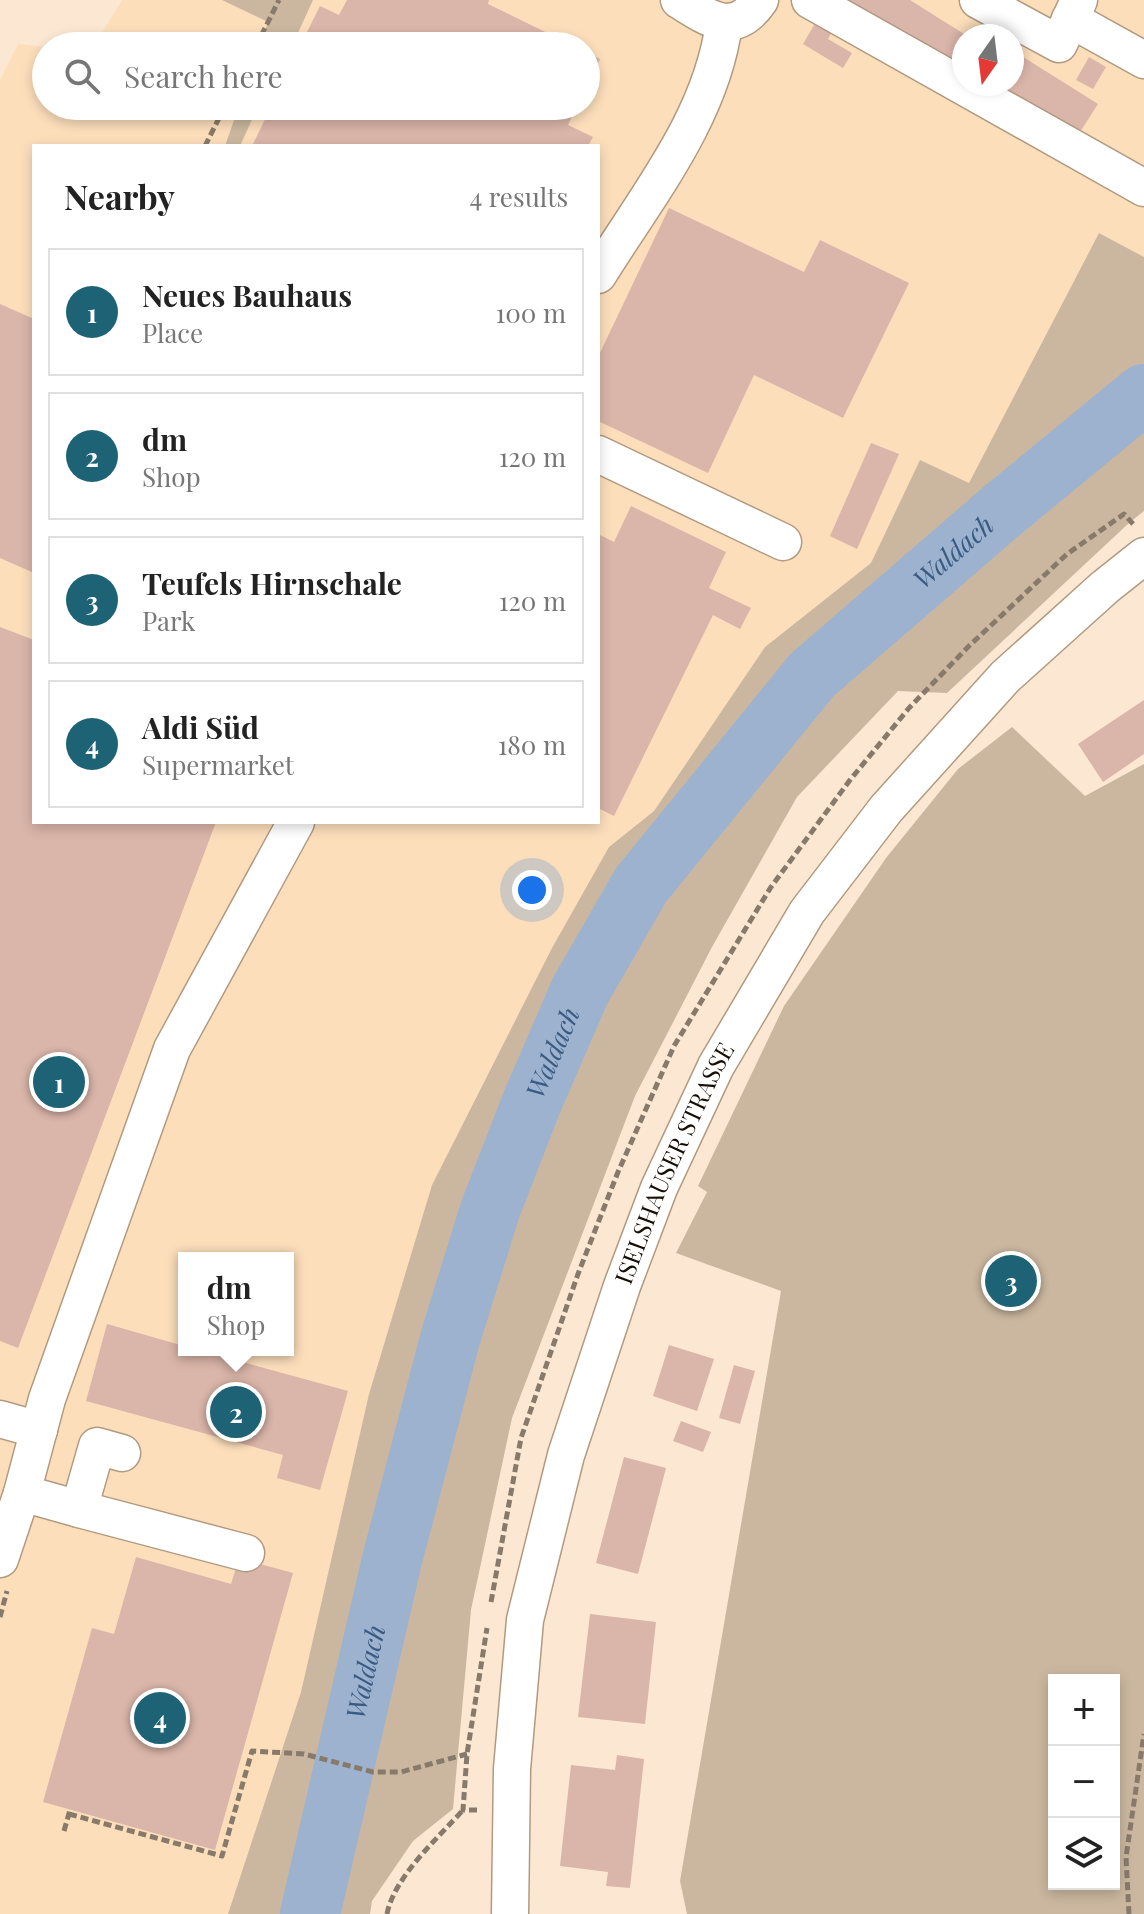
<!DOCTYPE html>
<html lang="en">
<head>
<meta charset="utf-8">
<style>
  :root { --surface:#fff; --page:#f2f2f2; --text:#222; --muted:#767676; --line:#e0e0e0; --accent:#1e6375 }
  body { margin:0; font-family:"Playfair Display",serif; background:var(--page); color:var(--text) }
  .controls { position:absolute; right:24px; bottom:24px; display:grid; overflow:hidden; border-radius:0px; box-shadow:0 4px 12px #0003 }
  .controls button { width:72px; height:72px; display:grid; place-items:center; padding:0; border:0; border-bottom:2px solid var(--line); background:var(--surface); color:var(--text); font:40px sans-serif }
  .compass { position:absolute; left:952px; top:24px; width:72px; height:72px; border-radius:50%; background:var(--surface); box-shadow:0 4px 12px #0003; rotate:194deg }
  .you { position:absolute; left:532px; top:890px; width:28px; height:28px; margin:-20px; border:6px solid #fff; border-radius:50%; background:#1a73e8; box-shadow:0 0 0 12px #1a73e833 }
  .badge { display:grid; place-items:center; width:52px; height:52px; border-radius:50%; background:var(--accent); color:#fff; font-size:26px; font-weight:700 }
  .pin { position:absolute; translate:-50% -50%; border:4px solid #fff; box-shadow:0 2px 8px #0006 }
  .popup { position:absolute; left:178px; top:1252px; width:116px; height:104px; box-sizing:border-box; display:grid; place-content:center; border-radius:0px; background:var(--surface); filter:drop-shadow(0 2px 6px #0005); font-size:26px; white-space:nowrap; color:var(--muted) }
  .popup b { font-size:30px; color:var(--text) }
  .popup::after { content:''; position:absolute; left:50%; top:100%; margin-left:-16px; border:16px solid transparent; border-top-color:var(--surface) }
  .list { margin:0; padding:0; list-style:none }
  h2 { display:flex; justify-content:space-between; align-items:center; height:104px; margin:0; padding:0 32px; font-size:34px }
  h2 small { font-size:26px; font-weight:400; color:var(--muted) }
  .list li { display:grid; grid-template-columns:52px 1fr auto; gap:24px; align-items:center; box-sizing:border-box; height:128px; margin:0 16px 16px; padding:0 16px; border:2px solid var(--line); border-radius:0px }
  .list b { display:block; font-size:30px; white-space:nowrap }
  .list p { margin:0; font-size:26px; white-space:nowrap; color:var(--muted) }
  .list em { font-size:26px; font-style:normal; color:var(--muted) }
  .icon { flex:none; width:44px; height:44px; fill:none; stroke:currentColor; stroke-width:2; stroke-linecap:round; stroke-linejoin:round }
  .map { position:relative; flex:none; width:1144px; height:1914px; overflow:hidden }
  .search { position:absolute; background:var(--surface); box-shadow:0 4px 12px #0003; left:32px; top:32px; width:568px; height:88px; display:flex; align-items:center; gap:20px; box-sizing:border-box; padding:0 28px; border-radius:44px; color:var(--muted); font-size:30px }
  .panel { position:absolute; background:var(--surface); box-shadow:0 4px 12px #0003; left:32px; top:144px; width:568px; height:680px; border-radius:0px }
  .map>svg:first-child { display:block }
  .built { fill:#fcdebb; fill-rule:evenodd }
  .green { fill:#cbb79f; fill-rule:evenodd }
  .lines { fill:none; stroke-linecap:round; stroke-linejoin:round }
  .river { stroke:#9cb2ce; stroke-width:60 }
  .building { fill:#dab5a9 }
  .minor-casing { stroke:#b29a80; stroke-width:39 }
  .path { stroke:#887a6b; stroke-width:5; stroke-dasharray:8 4; stroke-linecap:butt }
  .minor { stroke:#fff; stroke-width:36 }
  .labels { text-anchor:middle; stroke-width:7; stroke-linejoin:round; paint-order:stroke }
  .street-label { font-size:24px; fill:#170f06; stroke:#fce8d2 }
  .water-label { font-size:26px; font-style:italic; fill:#395a82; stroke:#fce8d2 }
</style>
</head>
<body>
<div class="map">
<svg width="1144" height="1914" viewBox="0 0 1144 1914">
  <rect width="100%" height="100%" fill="#fce8d2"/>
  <path class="built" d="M 122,0 L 1144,0 L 1144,257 L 1099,233 L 969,484 L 920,461 L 871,563 L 765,647 L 654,811 L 609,847 L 432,1185 L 369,1394 L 301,1692 L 228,1914 L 0,1914 L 0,80 L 18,44 L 46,47 L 46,106 L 586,106 L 586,46 L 94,46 ZM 964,36 L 1012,36 L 1012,84 L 964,84 ZM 34,146 L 598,146 L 598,822 L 34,822 ZM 184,1258 L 288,1258 L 288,1350 L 184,1350 Z"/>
  <g class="green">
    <path d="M 222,0 L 313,0 L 292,46 L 260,46 L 268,22 Z"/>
    <path d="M 239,106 L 247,106 L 254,115 L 240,146 L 225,146 Z"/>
    <path d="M 1099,233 L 1144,257 L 1144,511 L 1129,523 L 947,693 L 898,691 L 797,797 L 712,947 L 635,1096 L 512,1418 L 471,1610 L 453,1809 L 413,1841 L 372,1901 L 370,1914 L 228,1914 L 301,1692 L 369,1394 L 432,1185 L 552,948 L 609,847 L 654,811 L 765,647 L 871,563 L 920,460 L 969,483 Z"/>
    <path d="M 1012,727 L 1085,796 L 1144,764 L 1144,1914 L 687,1914 L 680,1881 L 781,1291 L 676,1253 L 707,1192 L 698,1186 L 784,1006 L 886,858 L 958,769 ZM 1114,1680 L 1114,1884 L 1054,1884 L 1054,1680 Z"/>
  </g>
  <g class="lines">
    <path class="river" id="s1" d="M 310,1914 L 392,1560 L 450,1339 L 490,1210 L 532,1102 L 580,991 L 641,885 L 812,675 L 1004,509 L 1144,394"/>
  </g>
  <g class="building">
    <path d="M 347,0 L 489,0 L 488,4 L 574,46 L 300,46 L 320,6 L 339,15 Z"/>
    <path d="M 844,0 L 910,0 L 964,34 L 964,76 Z"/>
    <path d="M 820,15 L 836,24 L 828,39 L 852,53 L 843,68 L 803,44 Z"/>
    <path d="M 1012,50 L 1098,104 L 1075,140 L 986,84 L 1012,84 Z"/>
    <path d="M 586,52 L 600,59 L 586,88 Z"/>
    <path d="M 1089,57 L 1106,67 L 1093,89 L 1076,80 Z"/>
    <path d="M 263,106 L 577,106 L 568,125 L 593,137 L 588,146 L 252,146 L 270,109 Z"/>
    <path d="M 669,208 L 804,272 L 820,240 L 909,283 L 843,418 L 754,375 L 708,473 L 598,421 L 598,357 Z"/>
    <path d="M 0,304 L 34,319 L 34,573 L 0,558 Z"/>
    <path d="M 871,443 L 899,454 L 857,549 L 830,536 Z"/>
    <path d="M 631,506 L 726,552 L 709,588 L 751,608 L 740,629 L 713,615 L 614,816 L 598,808 L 598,534 L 614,542 Z"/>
    <path d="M 0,627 L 34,640 L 34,822 L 216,822 L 18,1348 L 0,1341 Z"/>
    <path d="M 1144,700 L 1144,754 L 1103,782 L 1078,744 Z"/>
    <path d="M 107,1324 L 184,1346 L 184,1350 L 199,1350 L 348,1391 L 320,1490 L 277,1478 L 283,1455 L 86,1401 Z"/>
    <path d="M 669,1345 L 714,1359 L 697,1411 L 653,1396 Z"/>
    <path d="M 734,1365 L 755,1371 L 740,1424 L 719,1418 Z"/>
    <path d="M 681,1421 L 711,1432 L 703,1452 L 673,1441 Z"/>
    <path d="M 624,1457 L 666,1468 L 638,1574 L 596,1563 Z"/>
    <path d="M 136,1557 L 231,1584 L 239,1558 L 293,1573 L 215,1850 L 43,1802 L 92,1628 L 114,1634 Z"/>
    <path d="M 590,1614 L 656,1622 L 645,1724 L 578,1717 Z"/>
    <path d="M 617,1755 L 644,1759 L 630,1888 L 606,1886 L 608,1872 L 560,1866 L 571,1765 L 615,1770 Z"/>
  </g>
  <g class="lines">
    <g class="minor-casing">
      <g id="minor">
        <path d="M 679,0 C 710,20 735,37 760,0"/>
        <path d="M 810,0 L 1144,188"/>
        <path d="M 978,0 L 1059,44 L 1079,0"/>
        <path d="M 1070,19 L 1144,60"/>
        <path d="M 598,275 C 647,196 712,117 724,23"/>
        <path d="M 598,454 L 783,542"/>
        <path d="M 0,1419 L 39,1430"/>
        <path d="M 22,1493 L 79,1509 L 97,1446 L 122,1453"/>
        <path d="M 79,1509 L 246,1553"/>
        <path d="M 0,1559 L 22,1493 L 47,1399 L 172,1049 L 296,822"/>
        <path id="s2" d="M 510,1914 L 512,1769 L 525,1620 L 566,1455 L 622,1286 L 659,1188 L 716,1066 L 807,912 L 886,809 L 1005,677 L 1105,587 L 1144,556"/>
      </g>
    </g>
    <g class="path">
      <path d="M 256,46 L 279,0"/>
      <path d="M 205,146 L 225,106"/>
      <path d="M 491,1602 L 521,1438 L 578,1274 L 618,1172 L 674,1046 L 771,887 L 850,780 L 909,708 L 969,646 L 1067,554 L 1124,514 L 1134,525"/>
      <path d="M 0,1617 L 7,1591"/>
      <path d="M 477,1810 L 463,1810 L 467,1754 L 487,1628"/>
      <path d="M 69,1814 L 222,1856 L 252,1751 L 304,1754 L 373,1772 L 401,1772 L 467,1754"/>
      <path d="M 64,1831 L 70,1810"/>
      <path d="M 387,1914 C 394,1877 438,1838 463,1810"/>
      <path d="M 1129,1914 L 1126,1857 L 1144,1734"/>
    </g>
    <use href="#minor" class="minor"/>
  </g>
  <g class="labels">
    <g class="street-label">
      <text dy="8" stroke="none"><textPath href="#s2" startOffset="776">ISELSHAUSER STRASSE</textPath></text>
    </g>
    <g class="water-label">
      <text dy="9" stroke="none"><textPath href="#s1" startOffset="1544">Waldach</textPath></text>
      <text dy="9" stroke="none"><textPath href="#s1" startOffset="896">Waldach</textPath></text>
      <text dy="9" stroke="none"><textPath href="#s1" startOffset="248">Waldach</textPath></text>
    </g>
  </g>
</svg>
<div class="controls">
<button>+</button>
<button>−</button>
<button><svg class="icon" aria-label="layers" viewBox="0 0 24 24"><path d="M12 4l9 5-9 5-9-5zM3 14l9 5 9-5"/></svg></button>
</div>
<svg class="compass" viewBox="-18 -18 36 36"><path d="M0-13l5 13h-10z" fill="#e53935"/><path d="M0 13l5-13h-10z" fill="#767676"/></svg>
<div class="you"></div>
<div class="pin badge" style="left:59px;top:1082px">1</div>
<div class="pin badge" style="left:236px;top:1412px">2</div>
<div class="popup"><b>dm</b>Shop</div>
<div class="pin badge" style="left:1011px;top:1281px">3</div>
<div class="pin badge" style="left:160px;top:1718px">4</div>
<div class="search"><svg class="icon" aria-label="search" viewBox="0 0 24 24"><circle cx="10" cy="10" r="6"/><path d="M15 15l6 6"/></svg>Search here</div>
<section class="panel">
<h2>Nearby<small>4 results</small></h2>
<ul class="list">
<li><span class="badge">1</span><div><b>Neues Bauhaus</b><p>Place</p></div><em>100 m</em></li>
<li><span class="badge">2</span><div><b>dm</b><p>Shop</p></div><em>120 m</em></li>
<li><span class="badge">3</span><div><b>Teufels Hirnschale</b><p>Park</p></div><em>120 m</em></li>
<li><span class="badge">4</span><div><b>Aldi Süd</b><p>Supermarket</p></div><em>180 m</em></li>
</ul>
</section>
</div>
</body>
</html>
